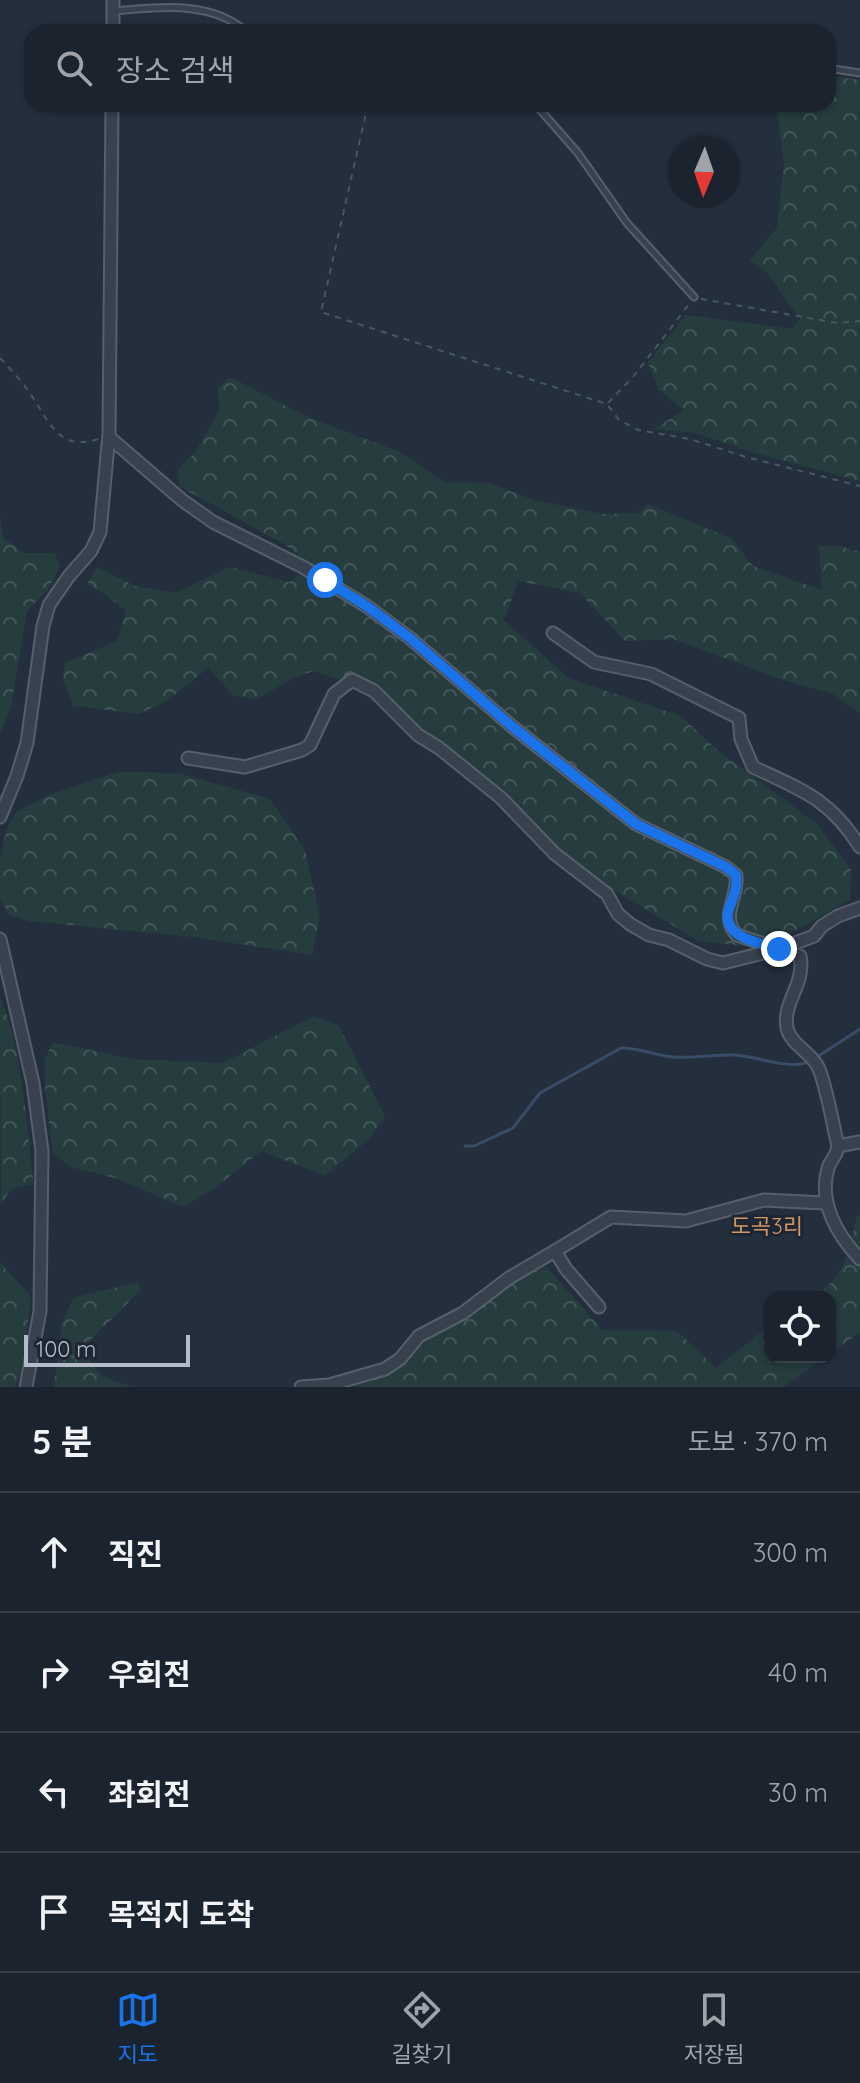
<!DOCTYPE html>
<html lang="ko">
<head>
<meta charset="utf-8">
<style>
  :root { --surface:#1b232e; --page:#282f3a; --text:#f1f3f6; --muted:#a0a4aa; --line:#39404a; --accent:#1a73e8 }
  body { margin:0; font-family:Quicksand,"Noto Sans KR",sans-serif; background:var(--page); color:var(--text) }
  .controls { position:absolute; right:24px; bottom:24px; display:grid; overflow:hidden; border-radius:16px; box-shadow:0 2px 6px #0004 }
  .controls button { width:72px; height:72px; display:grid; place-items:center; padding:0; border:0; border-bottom:2px solid var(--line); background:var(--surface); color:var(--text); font:40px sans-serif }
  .compass { position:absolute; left:668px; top:136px; width:72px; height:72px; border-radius:50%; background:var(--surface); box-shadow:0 2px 6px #0004; rotate:182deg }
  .scale { position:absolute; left:24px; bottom:20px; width:166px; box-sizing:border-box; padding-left:8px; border:4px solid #b4bcc9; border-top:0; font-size:22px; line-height:28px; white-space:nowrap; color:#b4bcc9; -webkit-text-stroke:6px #1d2633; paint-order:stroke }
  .stop { position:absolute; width:24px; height:24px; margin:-18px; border:6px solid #1a73e8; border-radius:50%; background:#fff }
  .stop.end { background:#1a73e8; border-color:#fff; box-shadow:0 2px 8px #0008 }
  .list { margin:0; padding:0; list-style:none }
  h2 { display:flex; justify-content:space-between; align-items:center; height:104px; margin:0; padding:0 32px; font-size:34px }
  h2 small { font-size:26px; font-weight:400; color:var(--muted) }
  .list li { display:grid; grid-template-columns:52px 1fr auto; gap:24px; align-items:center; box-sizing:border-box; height:120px; padding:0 32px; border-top:2px solid var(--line) }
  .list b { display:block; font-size:30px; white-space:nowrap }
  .list em { font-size:26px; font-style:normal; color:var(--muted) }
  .icon { flex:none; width:44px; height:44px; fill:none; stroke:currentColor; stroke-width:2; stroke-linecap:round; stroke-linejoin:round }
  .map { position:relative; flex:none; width:860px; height:1387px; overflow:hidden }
  .search { position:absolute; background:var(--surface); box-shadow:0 2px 6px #0004; left:24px; right:24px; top:24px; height:88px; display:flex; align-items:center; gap:20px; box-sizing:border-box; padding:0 28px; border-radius:24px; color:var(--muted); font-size:30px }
  .sheet { height:584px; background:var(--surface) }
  nav { display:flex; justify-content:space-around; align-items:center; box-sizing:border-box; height:112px; border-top:2px solid var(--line); background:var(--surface); font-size:22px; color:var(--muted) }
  nav a { display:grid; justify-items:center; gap:4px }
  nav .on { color:var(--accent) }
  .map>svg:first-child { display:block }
  .forest { fill:url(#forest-crowns) }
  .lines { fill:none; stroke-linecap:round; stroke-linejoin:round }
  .stream { stroke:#394c67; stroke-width:3 }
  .service-casing { stroke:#565f6c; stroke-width:9 }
  .minor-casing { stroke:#565f6c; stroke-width:15 }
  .path { stroke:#44595c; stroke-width:2; stroke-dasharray:6 6; stroke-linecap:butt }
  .service { stroke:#38414e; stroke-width:5 }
  .minor { stroke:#38414e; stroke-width:11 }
  .route { stroke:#1a73e8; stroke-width:10 }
  .labels { text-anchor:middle; stroke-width:6; stroke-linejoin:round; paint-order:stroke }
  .neighbourhood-label { font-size:22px; fill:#d59563; stroke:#1d2633 }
</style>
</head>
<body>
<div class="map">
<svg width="860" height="1387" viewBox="0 0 860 1387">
  <defs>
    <pattern id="forest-crowns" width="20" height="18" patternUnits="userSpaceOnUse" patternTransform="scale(2)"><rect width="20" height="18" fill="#263c3f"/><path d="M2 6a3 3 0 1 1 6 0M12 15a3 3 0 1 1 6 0" fill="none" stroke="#435659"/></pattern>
  </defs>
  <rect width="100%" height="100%" fill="#242f3e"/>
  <g class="forest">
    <path d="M 828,76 L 860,80 L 860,481 L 748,451 L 696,433 L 654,429 L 684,410 L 658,389 L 648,362 L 686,315 L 792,329 L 800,319 L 767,273 L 750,260 L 777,228 L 784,163 L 776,104 L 828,104 Z"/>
    <path d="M 230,377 L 306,416 L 402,453 L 444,482 L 489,483 L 534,500 L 602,514 L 638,513 L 648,504 L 732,539 L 753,566 L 822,590 L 819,546 L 839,546 L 860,552 L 860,713 L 833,694 L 783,680 L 673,639 L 625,641 L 580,593 L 518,581 L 504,620 L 568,678 L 681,716 L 717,750 L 817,824 L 851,870 L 850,900 L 787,935 L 744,946 L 699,941 L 605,885 L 456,765 L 368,689 L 313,671 L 293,678 L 256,700 L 233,695 L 208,668 L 168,700 L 139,714 L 73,706 L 63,680 L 65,663 L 117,641 L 126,611 L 106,595 L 87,584 L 97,567 L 135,586 L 175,593 L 230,567 L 289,582 L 312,566 L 284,544 L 179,486 L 178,469 L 195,453 L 219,411 L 218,388 Z"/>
    <path d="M 0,518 L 3,538 L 24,553 L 55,553 L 60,567 L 47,591 L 27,611 L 11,707 L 0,735 Z"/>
    <path d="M 118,772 L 178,773 L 270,799 L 305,850 L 320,917 L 312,955 L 193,937 L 29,921 L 9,915 L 0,899 L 0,861 L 6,831 L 16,812 L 52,794 Z"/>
    <path d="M 0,997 C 24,1056 26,1123 34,1185 C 14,1185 8,1189 1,1207 Z"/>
    <path d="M 314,1016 L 339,1026 L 385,1116 L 369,1139 L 325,1176 L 261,1151 L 216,1187 L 184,1207 L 115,1178 L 70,1167 L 53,1153 L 45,1088 L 45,1059 L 53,1042 L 131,1059 L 223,1063 Z"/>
    <path d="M 860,1215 L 860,1332 L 830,1354 L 830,1297 L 814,1297 C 848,1274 847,1254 857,1217 Z"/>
    <path d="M 0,1262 L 31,1297 L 23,1365 L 15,1387 L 0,1387 Z"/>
    <path d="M 546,1266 L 602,1330 L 677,1331 L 716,1368 L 770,1325 L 770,1357 L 826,1357 L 783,1387 L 345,1387 L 352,1387 L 395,1370 L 478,1294 Z"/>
    <path d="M 138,1282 L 141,1290 C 129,1300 123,1309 112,1319 C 101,1329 92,1336 84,1349 C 96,1377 106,1380 135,1387 L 54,1387 L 62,1323 L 73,1298 Z"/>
  </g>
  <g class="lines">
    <g class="stream">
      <path d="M 817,1057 L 860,1029"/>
      <path d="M 465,1146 L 474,1146 L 513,1128 L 540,1093 L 621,1048 C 637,1048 650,1053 665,1056 C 689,1060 712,1054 735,1055 C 756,1056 792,1071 810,1061"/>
    </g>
    <g class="service-casing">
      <g id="service">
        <path d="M 113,11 C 160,7 211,0 247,32"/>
        <path d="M 828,68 L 860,73"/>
        <path d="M 535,104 L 578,153 L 627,223 L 694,297"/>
      </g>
    </g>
    <g class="minor-casing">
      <g id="minor">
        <path d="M 113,32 L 113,0"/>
        <path d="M 109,437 L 182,500 L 213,522 L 303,567 L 368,607 L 411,639 L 514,728 L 636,824 L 726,867 L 736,875 C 739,898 719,916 737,935 L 800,956 C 806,984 782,1002 787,1028 C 791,1045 811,1052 818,1067 C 826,1083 833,1126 838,1146"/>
        <path d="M 553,633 L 594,662 L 651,674 L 739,718 L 741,739 L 753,767 C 802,790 830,799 860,847"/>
        <path d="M 188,758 L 245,767 L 302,750 L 310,745 L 334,694 L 352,680 L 374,691 L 418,735 L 439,748 L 501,798 L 555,854 L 607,894 L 618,914 L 630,924 L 649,935 L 669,940 L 707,959 L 723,963 L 779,949 L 814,936 L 822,926 L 838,916 L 860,908"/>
        <path d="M 0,817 L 17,776 L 27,743 L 43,626 L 49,605 L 69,576 L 91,551 L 100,532 L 109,434 L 112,104"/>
        <path d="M 0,939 L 33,1083 L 42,1151 L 40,1311 L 26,1387"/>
        <path d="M 860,1142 L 838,1146 C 837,1156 831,1159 828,1168 C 818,1202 837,1235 860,1259"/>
        <path d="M 599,1307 L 566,1269 L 555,1251 L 611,1217 L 686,1221 L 764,1200 L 824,1203"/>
        <path d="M 301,1387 L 329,1385 L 385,1369 L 400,1359 L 419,1336 L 463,1313 L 509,1278 L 555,1251"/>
      </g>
    </g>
    <g class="path">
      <path d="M 368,104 L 321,312 L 607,404 L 619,420 L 638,430 L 690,439 L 746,457 L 860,486"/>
      <path d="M 701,299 L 837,323 L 860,321"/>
      <path d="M 0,358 C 10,369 21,380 29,392 C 48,418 57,453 98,439"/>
      <path d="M 608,403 L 633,377 L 690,303"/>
    </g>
    <use href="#service" class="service"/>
    <use href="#minor" class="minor"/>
  </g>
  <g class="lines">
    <path class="route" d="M 325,580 L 368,607 L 411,639 L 514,728 L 636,824 L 726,867 L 736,875 C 738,891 732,898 728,912 C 723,938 761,943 779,949"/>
  </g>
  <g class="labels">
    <g class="neighbourhood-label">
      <text x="767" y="1234">도곡3리</text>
    </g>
  </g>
</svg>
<div class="controls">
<button><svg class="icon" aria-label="locate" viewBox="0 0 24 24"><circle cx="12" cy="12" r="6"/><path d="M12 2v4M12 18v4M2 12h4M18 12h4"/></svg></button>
</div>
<svg class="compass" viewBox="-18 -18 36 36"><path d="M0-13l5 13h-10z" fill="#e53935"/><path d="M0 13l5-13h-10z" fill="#a0a4aa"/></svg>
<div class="scale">100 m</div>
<div class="stop" style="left:325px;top:580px"></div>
<div class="stop end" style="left:779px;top:949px"></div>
<div class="search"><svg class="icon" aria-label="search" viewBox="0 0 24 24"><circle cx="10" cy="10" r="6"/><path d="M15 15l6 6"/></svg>장소 검색</div>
</div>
<section class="sheet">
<h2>5 분<small>도보 · 370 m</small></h2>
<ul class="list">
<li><svg class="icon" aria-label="ahead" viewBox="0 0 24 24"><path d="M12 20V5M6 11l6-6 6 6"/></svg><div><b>직진</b></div><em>300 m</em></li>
<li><svg class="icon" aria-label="right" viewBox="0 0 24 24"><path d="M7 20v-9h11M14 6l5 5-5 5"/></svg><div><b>우회전</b></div><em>40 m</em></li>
<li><svg class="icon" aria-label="left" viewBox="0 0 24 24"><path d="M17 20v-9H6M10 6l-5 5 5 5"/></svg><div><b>좌회전</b></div><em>30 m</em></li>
<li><svg class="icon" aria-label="arrive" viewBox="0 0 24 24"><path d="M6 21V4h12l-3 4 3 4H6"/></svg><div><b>목적지 도착</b></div></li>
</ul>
</section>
<nav>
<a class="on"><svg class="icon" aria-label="map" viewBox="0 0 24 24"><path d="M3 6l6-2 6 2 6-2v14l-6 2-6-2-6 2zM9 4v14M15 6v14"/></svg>지도</a>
<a><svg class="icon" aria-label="directions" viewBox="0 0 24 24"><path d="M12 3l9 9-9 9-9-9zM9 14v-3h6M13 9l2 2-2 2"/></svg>길찾기</a>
<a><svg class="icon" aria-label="saved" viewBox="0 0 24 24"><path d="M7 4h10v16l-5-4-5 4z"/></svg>저장됨</a>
</nav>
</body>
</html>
